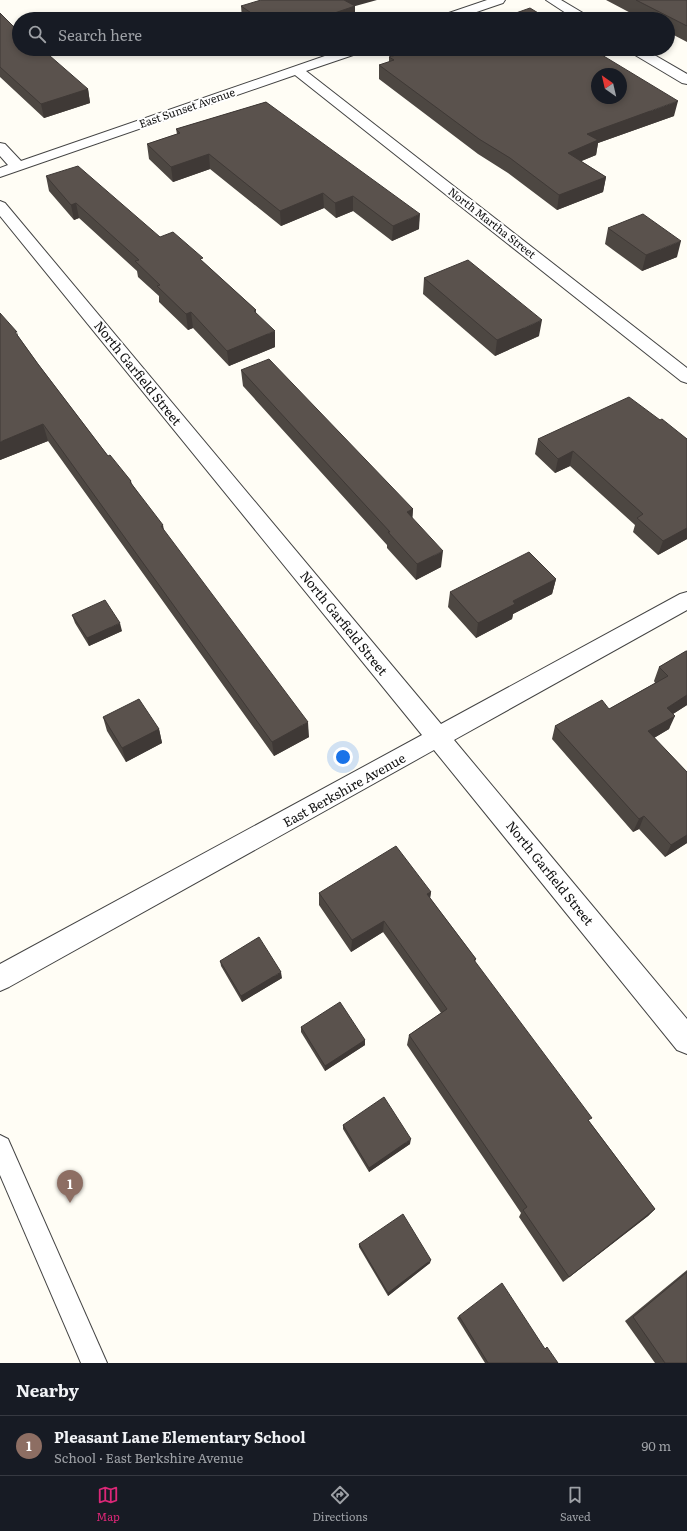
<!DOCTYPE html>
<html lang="en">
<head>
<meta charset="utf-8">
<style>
  :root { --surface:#171b24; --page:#242831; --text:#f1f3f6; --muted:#9ea1a6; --line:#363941; --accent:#db2777 }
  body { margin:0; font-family:Literata,serif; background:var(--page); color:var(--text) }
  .compass { position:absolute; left:591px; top:68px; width:36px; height:36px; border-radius:50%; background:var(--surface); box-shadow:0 2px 6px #0003; rotate:326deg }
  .you { position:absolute; left:343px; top:757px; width:14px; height:14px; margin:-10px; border:3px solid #fff; border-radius:50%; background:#1a73e8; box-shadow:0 0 0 6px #1a73e833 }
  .badge { display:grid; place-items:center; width:26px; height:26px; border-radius:50%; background:var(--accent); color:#fff; font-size:13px; font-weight:700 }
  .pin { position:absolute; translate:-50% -33px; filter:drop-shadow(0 1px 2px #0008) }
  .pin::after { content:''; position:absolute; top:21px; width:14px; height:12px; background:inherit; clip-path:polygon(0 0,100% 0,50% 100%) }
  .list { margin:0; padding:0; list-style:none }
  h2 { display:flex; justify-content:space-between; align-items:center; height:52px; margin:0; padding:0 16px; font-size:17px }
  h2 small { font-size:13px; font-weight:400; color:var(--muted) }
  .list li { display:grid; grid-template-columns:26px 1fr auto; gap:12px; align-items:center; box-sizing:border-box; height:60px; padding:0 16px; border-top:1px solid var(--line) }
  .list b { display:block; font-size:15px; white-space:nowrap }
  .list p { margin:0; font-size:13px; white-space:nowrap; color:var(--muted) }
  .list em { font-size:13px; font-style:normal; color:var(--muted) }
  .icon { flex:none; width:22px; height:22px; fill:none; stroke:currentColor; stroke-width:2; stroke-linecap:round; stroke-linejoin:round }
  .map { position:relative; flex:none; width:687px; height:1363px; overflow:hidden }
  .search { position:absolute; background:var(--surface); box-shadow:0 2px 6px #0003; left:12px; right:12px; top:12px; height:44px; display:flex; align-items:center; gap:10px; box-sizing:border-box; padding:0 14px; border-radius:22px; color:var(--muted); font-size:15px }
  .sheet { height:112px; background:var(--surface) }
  nav { display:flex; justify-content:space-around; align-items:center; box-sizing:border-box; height:56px; border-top:1px solid var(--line); background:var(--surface); font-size:11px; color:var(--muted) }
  nav a { display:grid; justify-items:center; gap:2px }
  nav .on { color:var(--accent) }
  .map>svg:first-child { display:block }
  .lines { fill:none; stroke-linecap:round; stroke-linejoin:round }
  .lane-casing { stroke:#444; stroke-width:2 }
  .street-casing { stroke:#444; stroke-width:2 }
  .lane { fill:#fff; fill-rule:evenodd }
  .street { fill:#fff; fill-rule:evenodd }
  .wall { fill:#4d4742 }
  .shaded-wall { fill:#3f3936 }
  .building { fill:#5a524d; stroke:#3f3936; fill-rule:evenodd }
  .labels { text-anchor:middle; stroke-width:4; stroke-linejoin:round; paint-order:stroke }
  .far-street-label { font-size:11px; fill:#111; stroke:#fff }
  .street-label { font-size:13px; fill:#111; stroke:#fff }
</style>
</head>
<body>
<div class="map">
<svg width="687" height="1363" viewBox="0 0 687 1363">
  <rect width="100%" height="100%" fill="#fffdf5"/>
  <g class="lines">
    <g class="lane-casing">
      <path id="lane" d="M 0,1135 L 8,1139 L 107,1363 L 81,1363 L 0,1175 Z"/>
    </g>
    <g class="street-casing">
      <g id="street">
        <path d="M 487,0 L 505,0 L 503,3 L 456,19 L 438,19 L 440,16 Z"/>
        <path d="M 546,0 L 561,0 L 588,16 L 590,19 L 575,19 Z"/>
        <path d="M 345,49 L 363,49 L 362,52 L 306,71 L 687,368 L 687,383 L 681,381 L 295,75 L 0,177 L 0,168 L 8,165 L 0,156 L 0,143 L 5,144 L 21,161 Z"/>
        <path d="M 629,49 L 644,49 L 687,74 L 687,84 L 682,83 L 630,52 Z"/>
        <path d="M 0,201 L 5,203 L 441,724 L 680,594 L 687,592 L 687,610 L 454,740 L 687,1019 L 687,1054 L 677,1050 L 434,750 L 9,987 L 0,991 L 0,964 L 422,735 L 0,216 Z"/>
      </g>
    </g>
    <use href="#lane" class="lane"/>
    <use href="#street" class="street"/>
  </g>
  <g class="wall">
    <path d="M 606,0 L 687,0 L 687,42 L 668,32 L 668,19 L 642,19 Z"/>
    <path d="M 241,6 L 355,6 L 355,18 L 353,19 L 243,19 L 242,18 Z"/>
    <path d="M 0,13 L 19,49 L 88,89 L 90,103 L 44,118 L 0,77 Z"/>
    <path d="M 389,57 L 674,116 L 598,143 L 596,155 L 581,161 L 606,177 L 603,192 L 557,210 L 508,173 L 478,154 L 379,79 L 379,65 L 389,62 Z"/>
    <path d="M 266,102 L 419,229 L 392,241 L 353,211 L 336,218 L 324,208 L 281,226 L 210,169 L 173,182 L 149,159 L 147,144 L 177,134 L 176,129 Z"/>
    <path d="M 46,176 L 160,237 L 203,262 L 256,310 L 256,313 L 275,347 L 229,366 L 193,328 L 188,330 L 159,302 L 159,296 L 138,277 L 137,271 L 79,218 L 74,220 L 49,191 Z"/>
    <path d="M 608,228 L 677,257 L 642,271 L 605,244 Z"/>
    <path d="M 424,278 L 539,336 L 495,356 L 423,294 Z"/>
    <path d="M 17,332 L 18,336 L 38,364 L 108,456 L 131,481 L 132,484 L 164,531 L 309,737 L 274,756 L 48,441 L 0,460 Z"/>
    <path d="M 241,370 L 413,509 L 412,518 L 441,567 L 416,580 L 387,548 L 387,545 L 243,386 Z"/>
    <path d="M 660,420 L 687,439 L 687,539 L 658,555 L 633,532 L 635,525 L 570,466 L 555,473 L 535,454 L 538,439 Z"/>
    <path d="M 556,579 L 552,594 L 513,614 L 512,619 L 476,638 L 448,607 L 450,592 Z"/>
    <path d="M 72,615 L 122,631 L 89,646 L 75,623 Z"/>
    <path d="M 687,651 L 687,705 L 673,714 L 669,729 L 654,738 L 687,772 L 687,843 L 665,857 L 639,829 L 633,832 L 552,739 L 555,726 L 609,709 L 655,683 L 654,681 L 659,667 Z"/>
    <path d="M 103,717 L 159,729 L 162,743 L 126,762 L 107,731 Z"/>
    <path d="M 431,892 L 430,898 L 476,959 L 475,962 L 589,1121 L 655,1209 L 648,1216 L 563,1282 L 519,1217 L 521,1213 L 407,1045 L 409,1035 L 441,1013 L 383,932 L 351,952 L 319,905 L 319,893 Z"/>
    <path d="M 220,961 L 282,978 L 242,1002 L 221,966 Z"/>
    <path d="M 301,1027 L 365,1040 L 365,1045 L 325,1071 L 301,1032 Z"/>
    <path d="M 343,1125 L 410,1144 L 369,1172 L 343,1129 Z"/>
    <path d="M 359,1244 L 430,1263 L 388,1296 L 359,1247 Z"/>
    <path d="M 687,1270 L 687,1363 L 655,1363 L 625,1321 Z"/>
    <path d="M 459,1316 L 545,1349 L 558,1363 L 485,1363 L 457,1318 Z"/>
  </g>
  <g class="shaded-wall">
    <path d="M 341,0 L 377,0 L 341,10 Z"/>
    <path d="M 355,6 L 355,18 L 353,19 L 317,19 Z"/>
    <path d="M 88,89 L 90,103 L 44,118 L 41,104 Z"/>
    <path d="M 678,101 L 674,116 L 598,143 L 596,155 L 565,168 L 568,153 L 587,134 Z"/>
    <path d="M 209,154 L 210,169 L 173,182 L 171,167 Z"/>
    <path d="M 606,177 L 603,192 L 557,210 L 559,195 Z"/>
    <path d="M 323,193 L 324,208 L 281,226 L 280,211 Z"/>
    <path d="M 353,196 L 353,211 L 336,218 L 335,203 Z"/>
    <path d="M 76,203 L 79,218 L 74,220 L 71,205 Z"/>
    <path d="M 420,214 L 419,229 L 392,241 L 393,226 Z"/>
    <path d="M 681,241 L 677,257 L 642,271 L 646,255 Z"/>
    <path d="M 191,312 L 193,328 L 188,330 L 186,314 Z"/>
    <path d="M 542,320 L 539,336 L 495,356 L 497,340 Z"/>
    <path d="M 275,331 L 275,347 L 229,366 L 227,351 Z"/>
    <path d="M 43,424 L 48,441 L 0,460 L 0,442 Z"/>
    <path d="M 573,451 L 570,466 L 555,473 L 558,459 Z"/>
    <path d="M 413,509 L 412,524 L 407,512 Z"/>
    <path d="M 163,525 L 166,541 L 161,526 Z"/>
    <path d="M 687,528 L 687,539 L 658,555 L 663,541 Z"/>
    <path d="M 443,551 L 441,567 L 416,580 L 417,564 Z"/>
    <path d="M 556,579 L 552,594 L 513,614 L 512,619 L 476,638 L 478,623 L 513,601 Z"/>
    <path d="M 120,623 L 122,631 L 89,646 L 87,638 Z"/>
    <path d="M 687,695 L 687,705 L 662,721 L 667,708 Z"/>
    <path d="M 675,716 L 669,729 L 642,745 L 648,731 Z"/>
    <path d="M 308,722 L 309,737 L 274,756 L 272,742 Z"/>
    <path d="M 159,729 L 162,743 L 126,762 L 122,748 Z"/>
    <path d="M 644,816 L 639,829 L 633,832 L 639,819 Z"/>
    <path d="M 687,835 L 687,843 L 665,857 L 671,845 Z"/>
    <path d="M 431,892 L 429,904 L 427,894 Z"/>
    <path d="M 384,921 L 383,932 L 351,952 L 352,940 Z"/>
    <path d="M 281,972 L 282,978 L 242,1002 L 241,996 Z"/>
    <path d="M 365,1040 L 365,1045 L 325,1071 L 325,1066 Z"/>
    <path d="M 411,1139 L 410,1144 L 369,1172 L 369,1168 Z"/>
    <path d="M 655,1209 L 648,1216 L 563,1282 L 569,1277 Z"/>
    <path d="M 431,1260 L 430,1263 L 388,1296 L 388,1293 Z"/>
  </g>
  <g class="building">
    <path d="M 261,0 L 344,0 L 355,6 L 317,19 L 260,19 L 241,6 Z"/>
    <path d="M 636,0 L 687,0 L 687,26 Z"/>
    <path d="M 530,8 L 548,19 L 499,19 Z"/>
    <path d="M 0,13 L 19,32 L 19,49 L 42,49 L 88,89 L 41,104 L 0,67 Z"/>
    <path d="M 416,49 L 592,49 L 678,101 L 587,134 L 598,140 L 568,153 L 606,177 L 559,195 L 510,158 L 479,139 L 379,65 L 394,60 L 389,57 ZM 597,74 L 621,74 L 621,98 L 597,98 Z"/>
    <path d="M 266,102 L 420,214 L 393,226 L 353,196 L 335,203 L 323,193 L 280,211 L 209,154 L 171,167 L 147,144 L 180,133 L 176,129 Z"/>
    <path d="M 78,166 L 160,237 L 173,232 L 203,258 L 200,259 L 256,310 L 254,311 L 275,331 L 227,351 L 191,312 L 186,314 L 157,286 L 160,285 L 135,261 L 139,260 L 76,203 L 71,205 L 46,176 Z"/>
    <path d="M 643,214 L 681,241 L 646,255 L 608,228 Z"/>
    <path d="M 468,260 L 542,320 L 497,340 L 424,278 Z"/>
    <path d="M 0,313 L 17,332 L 15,332 L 38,364 L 108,456 L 110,455 L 131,481 L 130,482 L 163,525 L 161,526 L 308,722 L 272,742 L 43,424 L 0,442 Z"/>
    <path d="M 269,359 L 413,509 L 407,512 L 443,551 L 417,564 L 388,532 L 390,532 L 241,370 Z"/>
    <path d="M 629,397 L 660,420 L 662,419 L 687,439 L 687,528 L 663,541 L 637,518 L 643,514 L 573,451 L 558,459 L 538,439 Z"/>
    <path d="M 529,552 L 556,579 L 513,601 L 515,604 L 478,623 L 450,592 Z"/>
    <path d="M 105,600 L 120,623 L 87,638 L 72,615 Z"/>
    <path d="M 686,651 L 687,651 L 687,695 L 667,708 L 675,716 L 648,731 L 687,772 L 687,835 L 671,845 L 644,816 L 639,819 L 555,726 L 602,700 L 609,709 L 668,676 L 659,667 Z"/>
    <path d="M 139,699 L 159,729 L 122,748 L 103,717 Z"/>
    <path d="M 396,846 L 431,892 L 427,894 L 476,959 L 474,960 L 592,1118 L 588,1120 L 655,1209 L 569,1277 L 523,1210 L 527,1207 L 409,1035 L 447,1009 L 384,921 L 352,940 L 319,893 Z"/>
    <path d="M 259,937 L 281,972 L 241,996 L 220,961 Z"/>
    <path d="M 340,1002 L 365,1040 L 325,1066 L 301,1027 Z"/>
    <path d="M 384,1097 L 411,1139 L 369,1168 L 343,1125 Z"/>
    <path d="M 403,1214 L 431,1260 L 388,1293 L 359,1244 Z"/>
    <path d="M 687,1272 L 687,1363 L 665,1363 L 633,1317 Z"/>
    <path d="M 502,1283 L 545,1349 L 547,1347 L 558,1363 L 488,1363 L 459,1316 Z"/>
  </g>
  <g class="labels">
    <g class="far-street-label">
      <text transform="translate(187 108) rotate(-19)" y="4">East Sunset Avenue</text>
      <text transform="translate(492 223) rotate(38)" y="4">North Martha Street</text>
    </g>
    <g class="street-label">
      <text transform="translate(138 373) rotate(51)" y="5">North Garfield Street</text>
      <text transform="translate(344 623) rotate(51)" y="5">North Garfield Street</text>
      <text transform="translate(344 790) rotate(-29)" y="5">East Berkshire Avenue</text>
      <text transform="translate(550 873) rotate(51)" y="5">North Garfield Street</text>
    </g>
  </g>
</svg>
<svg class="compass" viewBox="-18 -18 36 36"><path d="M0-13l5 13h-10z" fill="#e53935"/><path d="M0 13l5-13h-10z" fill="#9ea1a6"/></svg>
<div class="you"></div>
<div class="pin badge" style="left:70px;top:1203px;background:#8d6e63">1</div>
<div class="search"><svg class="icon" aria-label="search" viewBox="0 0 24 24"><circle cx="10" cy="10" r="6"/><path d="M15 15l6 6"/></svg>Search here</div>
</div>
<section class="sheet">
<h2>Nearby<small></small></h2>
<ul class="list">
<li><span class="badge" style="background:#8d6e63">1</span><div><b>Pleasant Lane Elementary School</b><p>School · East Berkshire Avenue</p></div><em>90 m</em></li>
</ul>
</section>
<nav>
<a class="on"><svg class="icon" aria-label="map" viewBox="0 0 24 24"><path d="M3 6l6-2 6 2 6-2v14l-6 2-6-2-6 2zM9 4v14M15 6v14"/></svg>Map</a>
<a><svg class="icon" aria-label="directions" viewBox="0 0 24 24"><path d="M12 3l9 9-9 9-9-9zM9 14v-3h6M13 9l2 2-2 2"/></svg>Directions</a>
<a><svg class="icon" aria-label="saved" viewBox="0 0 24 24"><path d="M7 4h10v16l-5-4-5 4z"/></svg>Saved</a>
</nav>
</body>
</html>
